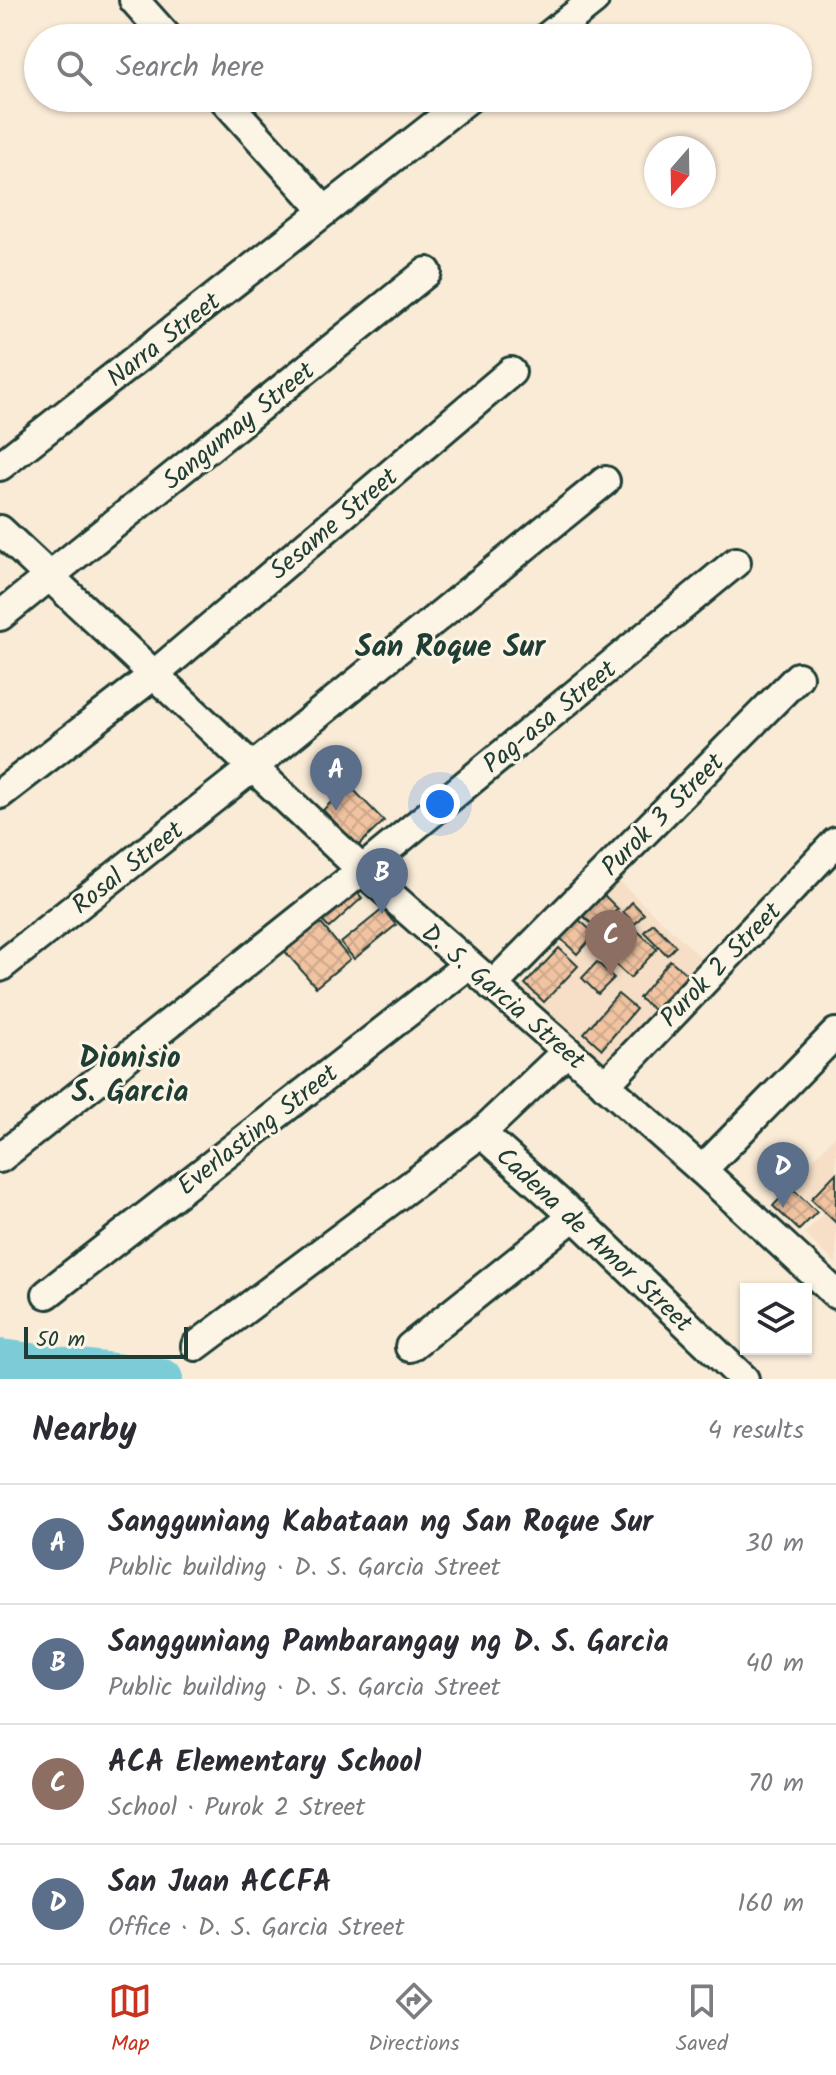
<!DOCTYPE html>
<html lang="en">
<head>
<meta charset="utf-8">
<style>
  :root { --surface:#fff; --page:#f7f7f7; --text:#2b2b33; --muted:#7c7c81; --line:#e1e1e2; --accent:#c8321e }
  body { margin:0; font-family:Kalam,sans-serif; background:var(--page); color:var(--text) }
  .controls { position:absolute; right:24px; bottom:24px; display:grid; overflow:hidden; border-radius:0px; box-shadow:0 2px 6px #0004 }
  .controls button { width:72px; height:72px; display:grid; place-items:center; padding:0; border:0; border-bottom:2px solid var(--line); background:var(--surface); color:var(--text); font:40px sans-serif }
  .compass { position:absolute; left:644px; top:136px; width:72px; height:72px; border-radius:50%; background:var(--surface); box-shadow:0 2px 6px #0004; rotate:200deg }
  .scale { position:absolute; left:24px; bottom:20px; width:164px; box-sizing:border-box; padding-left:8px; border:4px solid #1f3d34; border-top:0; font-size:22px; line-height:28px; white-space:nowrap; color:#1f3d34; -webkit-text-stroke:6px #fcf5e5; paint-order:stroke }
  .you { position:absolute; left:440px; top:804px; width:28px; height:28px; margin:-20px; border:6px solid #fff; border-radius:50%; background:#1a73e8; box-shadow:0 0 0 12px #1a73e833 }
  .badge { display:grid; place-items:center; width:52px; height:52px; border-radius:50%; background:var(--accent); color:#fff; font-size:26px; font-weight:700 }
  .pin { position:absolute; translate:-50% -66px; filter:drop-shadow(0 2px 4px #0008) }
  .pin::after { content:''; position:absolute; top:42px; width:28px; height:24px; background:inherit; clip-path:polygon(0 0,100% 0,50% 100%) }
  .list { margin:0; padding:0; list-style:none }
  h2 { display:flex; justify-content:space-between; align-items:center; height:104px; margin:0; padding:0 32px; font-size:34px }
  h2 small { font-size:26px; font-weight:400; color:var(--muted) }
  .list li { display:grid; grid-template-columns:52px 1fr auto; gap:24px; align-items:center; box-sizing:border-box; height:120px; padding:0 32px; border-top:2px solid var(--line) }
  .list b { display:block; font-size:30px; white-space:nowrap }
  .list p { margin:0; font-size:26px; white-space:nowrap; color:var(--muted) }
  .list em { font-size:26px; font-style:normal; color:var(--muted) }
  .icon { flex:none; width:44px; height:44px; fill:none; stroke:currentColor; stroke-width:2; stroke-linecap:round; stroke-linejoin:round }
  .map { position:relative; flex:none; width:836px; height:1379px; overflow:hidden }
  .search { position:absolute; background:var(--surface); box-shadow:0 2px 6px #0004; left:24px; right:24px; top:24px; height:88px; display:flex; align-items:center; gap:20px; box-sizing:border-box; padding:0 28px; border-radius:44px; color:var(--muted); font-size:30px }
  .sheet { height:584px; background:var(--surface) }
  nav { display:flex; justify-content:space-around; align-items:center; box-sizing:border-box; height:112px; border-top:2px solid var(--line); background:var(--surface); font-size:22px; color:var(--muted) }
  nav a { display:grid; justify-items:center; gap:4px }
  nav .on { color:var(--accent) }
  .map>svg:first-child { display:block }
  .built { fill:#f7dfc7 }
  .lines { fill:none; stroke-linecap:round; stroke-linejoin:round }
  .river { stroke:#7cccd8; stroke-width:40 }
  .building { fill:url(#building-cross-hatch); stroke:#1f3d34; stroke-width:2 }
  .minor-casing { stroke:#1f3d34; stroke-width:34 }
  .minor { stroke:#fcf5e5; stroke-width:28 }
  .labels { text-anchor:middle; stroke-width:6; stroke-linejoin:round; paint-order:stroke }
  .street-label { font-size:26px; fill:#1f3d34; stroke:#fcf5e5 }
  .quarter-label { font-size:30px; font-weight:bold; fill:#1f3d34; stroke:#fcf5e5 }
</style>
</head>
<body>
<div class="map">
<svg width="836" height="1379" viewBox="0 0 836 1379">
  <defs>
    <pattern id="building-cross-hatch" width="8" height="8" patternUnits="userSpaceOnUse" patternTransform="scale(2)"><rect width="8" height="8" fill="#f1c3a1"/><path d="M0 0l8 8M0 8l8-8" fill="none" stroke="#cea88b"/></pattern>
  </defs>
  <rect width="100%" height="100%" fill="#faebd7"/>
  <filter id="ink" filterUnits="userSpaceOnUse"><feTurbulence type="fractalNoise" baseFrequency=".0125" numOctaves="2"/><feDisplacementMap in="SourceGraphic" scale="16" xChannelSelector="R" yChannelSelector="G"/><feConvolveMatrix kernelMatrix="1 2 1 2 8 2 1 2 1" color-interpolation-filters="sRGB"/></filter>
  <g filter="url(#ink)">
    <g class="built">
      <path d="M 619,881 L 706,962 L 603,1071 L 516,991 Z"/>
      <path d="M 836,1135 L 836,1264 L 804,1234 L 823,1214 L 790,1183 Z"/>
    </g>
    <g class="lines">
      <path class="river" d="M 0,1359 L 163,1379"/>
    </g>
    <g class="building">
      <path d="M 349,785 L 384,821 L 358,846 L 323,810 Z"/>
      <path d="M 352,886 L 362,898 L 329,928 L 318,917 Z"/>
      <path d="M 601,892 L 618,909 L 597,929 L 580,913 Z"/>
      <path d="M 632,902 L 644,914 L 635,924 L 623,912 Z"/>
      <path d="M 383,909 L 396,925 L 354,959 L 341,943 Z"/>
      <path d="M 618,913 L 657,949 L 630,978 L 591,942 Z"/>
      <path d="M 577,918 L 595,934 L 577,954 L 559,937 Z"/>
      <path d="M 318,920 L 350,959 L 316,987 L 283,949 Z"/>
      <path d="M 653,923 L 676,946 L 667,955 L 644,932 Z"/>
      <path d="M 559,948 L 578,966 L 544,1002 L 525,984 Z"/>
      <path d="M 670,960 L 688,975 L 657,1012 L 639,998 Z"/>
      <path d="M 597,962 L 614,978 L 598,994 L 582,978 Z"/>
      <path d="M 618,994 L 636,1009 L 602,1049 L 584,1033 Z"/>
      <path d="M 836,1173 L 836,1223 L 811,1199 Z"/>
      <path d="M 791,1187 L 817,1212 L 799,1230 L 773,1206 Z"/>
    </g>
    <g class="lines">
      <g class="minor-casing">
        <g id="minor">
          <path d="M 134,0 L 168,38"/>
          <path d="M 546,38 L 594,0"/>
          <path d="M 223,98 L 325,211"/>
          <path d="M 0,466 L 469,98"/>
          <path d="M 0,530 L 362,870 L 702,1170 L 836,1294"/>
          <path d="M 0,616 L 427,272"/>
          <path d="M 0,794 L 155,674 L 511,372"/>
          <path d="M 0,967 L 253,767 L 605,481"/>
          <path d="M 492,986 L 798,677"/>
          <path d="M 605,1085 L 836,842"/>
          <path d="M 481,1133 L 574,1216 L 744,1379"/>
          <path d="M 0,1158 L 362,870 L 736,562"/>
          <path d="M 702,1170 L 836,1033"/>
          <path d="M 47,1294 L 468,965"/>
          <path d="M 196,1346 L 481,1133 L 567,1051"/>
          <path d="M 410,1347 L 574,1216"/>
        </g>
      </g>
      <use href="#minor" class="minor"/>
    </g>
  </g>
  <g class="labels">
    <g class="street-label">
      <text transform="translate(163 339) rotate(-38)" y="9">Narra Street</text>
      <text transform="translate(238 425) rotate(-39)" y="9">Sangumay Street</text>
      <text transform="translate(333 523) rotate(-40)" y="9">Sesame Street</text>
      <text transform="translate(549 716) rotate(-39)" y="9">Pag-asa Street</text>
      <text transform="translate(662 814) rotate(-45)" y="9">Purok 3 Street</text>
      <text transform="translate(127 867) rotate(-38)" y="9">Rosal Street</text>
      <text transform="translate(720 964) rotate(-46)" y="9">Purok 2 Street</text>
      <text transform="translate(504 996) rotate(41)" y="9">D. S. Garcia Street</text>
      <text transform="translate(257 1129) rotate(-38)" y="9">Everlasting Street</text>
      <text transform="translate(595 1239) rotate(43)" y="9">Cadena de Amor Street</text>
    </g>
    <g class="quarter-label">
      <text x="450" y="656">San Roque Sur</text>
      <text x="130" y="1067">Dionisio<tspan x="130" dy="34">S. Garcia</tspan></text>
    </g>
  </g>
</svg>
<div class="controls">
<button><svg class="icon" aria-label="layers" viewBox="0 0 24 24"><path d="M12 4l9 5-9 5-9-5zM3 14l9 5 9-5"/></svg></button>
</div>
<svg class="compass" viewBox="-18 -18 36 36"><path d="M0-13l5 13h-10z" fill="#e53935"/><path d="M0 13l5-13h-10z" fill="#7c7c81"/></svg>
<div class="scale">50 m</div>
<div class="you"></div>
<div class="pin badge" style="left:336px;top:811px;background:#5c6f8a">A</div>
<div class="pin badge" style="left:382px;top:914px;background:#5c6f8a">B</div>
<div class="pin badge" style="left:611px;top:976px;background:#8d6e63">C</div>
<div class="pin badge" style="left:783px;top:1208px;background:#5c6f8a">D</div>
<div class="search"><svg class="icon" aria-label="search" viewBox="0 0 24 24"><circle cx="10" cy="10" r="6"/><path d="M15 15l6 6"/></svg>Search here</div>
</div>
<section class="sheet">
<h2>Nearby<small>4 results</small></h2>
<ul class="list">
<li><span class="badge" style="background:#5c6f8a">A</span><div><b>Sangguniang Kabataan ng San Roque Sur</b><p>Public building · D. S. Garcia Street</p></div><em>30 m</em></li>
<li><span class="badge" style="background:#5c6f8a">B</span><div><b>Sangguniang Pambarangay ng D. S. Garcia</b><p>Public building · D. S. Garcia Street</p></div><em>40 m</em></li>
<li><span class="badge" style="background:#8d6e63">C</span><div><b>ACA Elementary School</b><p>School · Purok 2 Street</p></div><em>70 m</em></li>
<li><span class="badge" style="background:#5c6f8a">D</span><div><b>San Juan ACCFA</b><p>Office · D. S. Garcia Street</p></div><em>160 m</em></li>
</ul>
</section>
<nav>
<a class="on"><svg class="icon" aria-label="map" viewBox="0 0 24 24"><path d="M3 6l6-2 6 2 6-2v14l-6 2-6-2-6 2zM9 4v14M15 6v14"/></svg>Map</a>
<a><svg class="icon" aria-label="directions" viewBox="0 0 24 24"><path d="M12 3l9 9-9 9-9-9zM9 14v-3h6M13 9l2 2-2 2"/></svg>Directions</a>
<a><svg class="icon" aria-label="saved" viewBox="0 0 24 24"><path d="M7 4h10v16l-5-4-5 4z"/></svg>Saved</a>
</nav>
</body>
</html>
